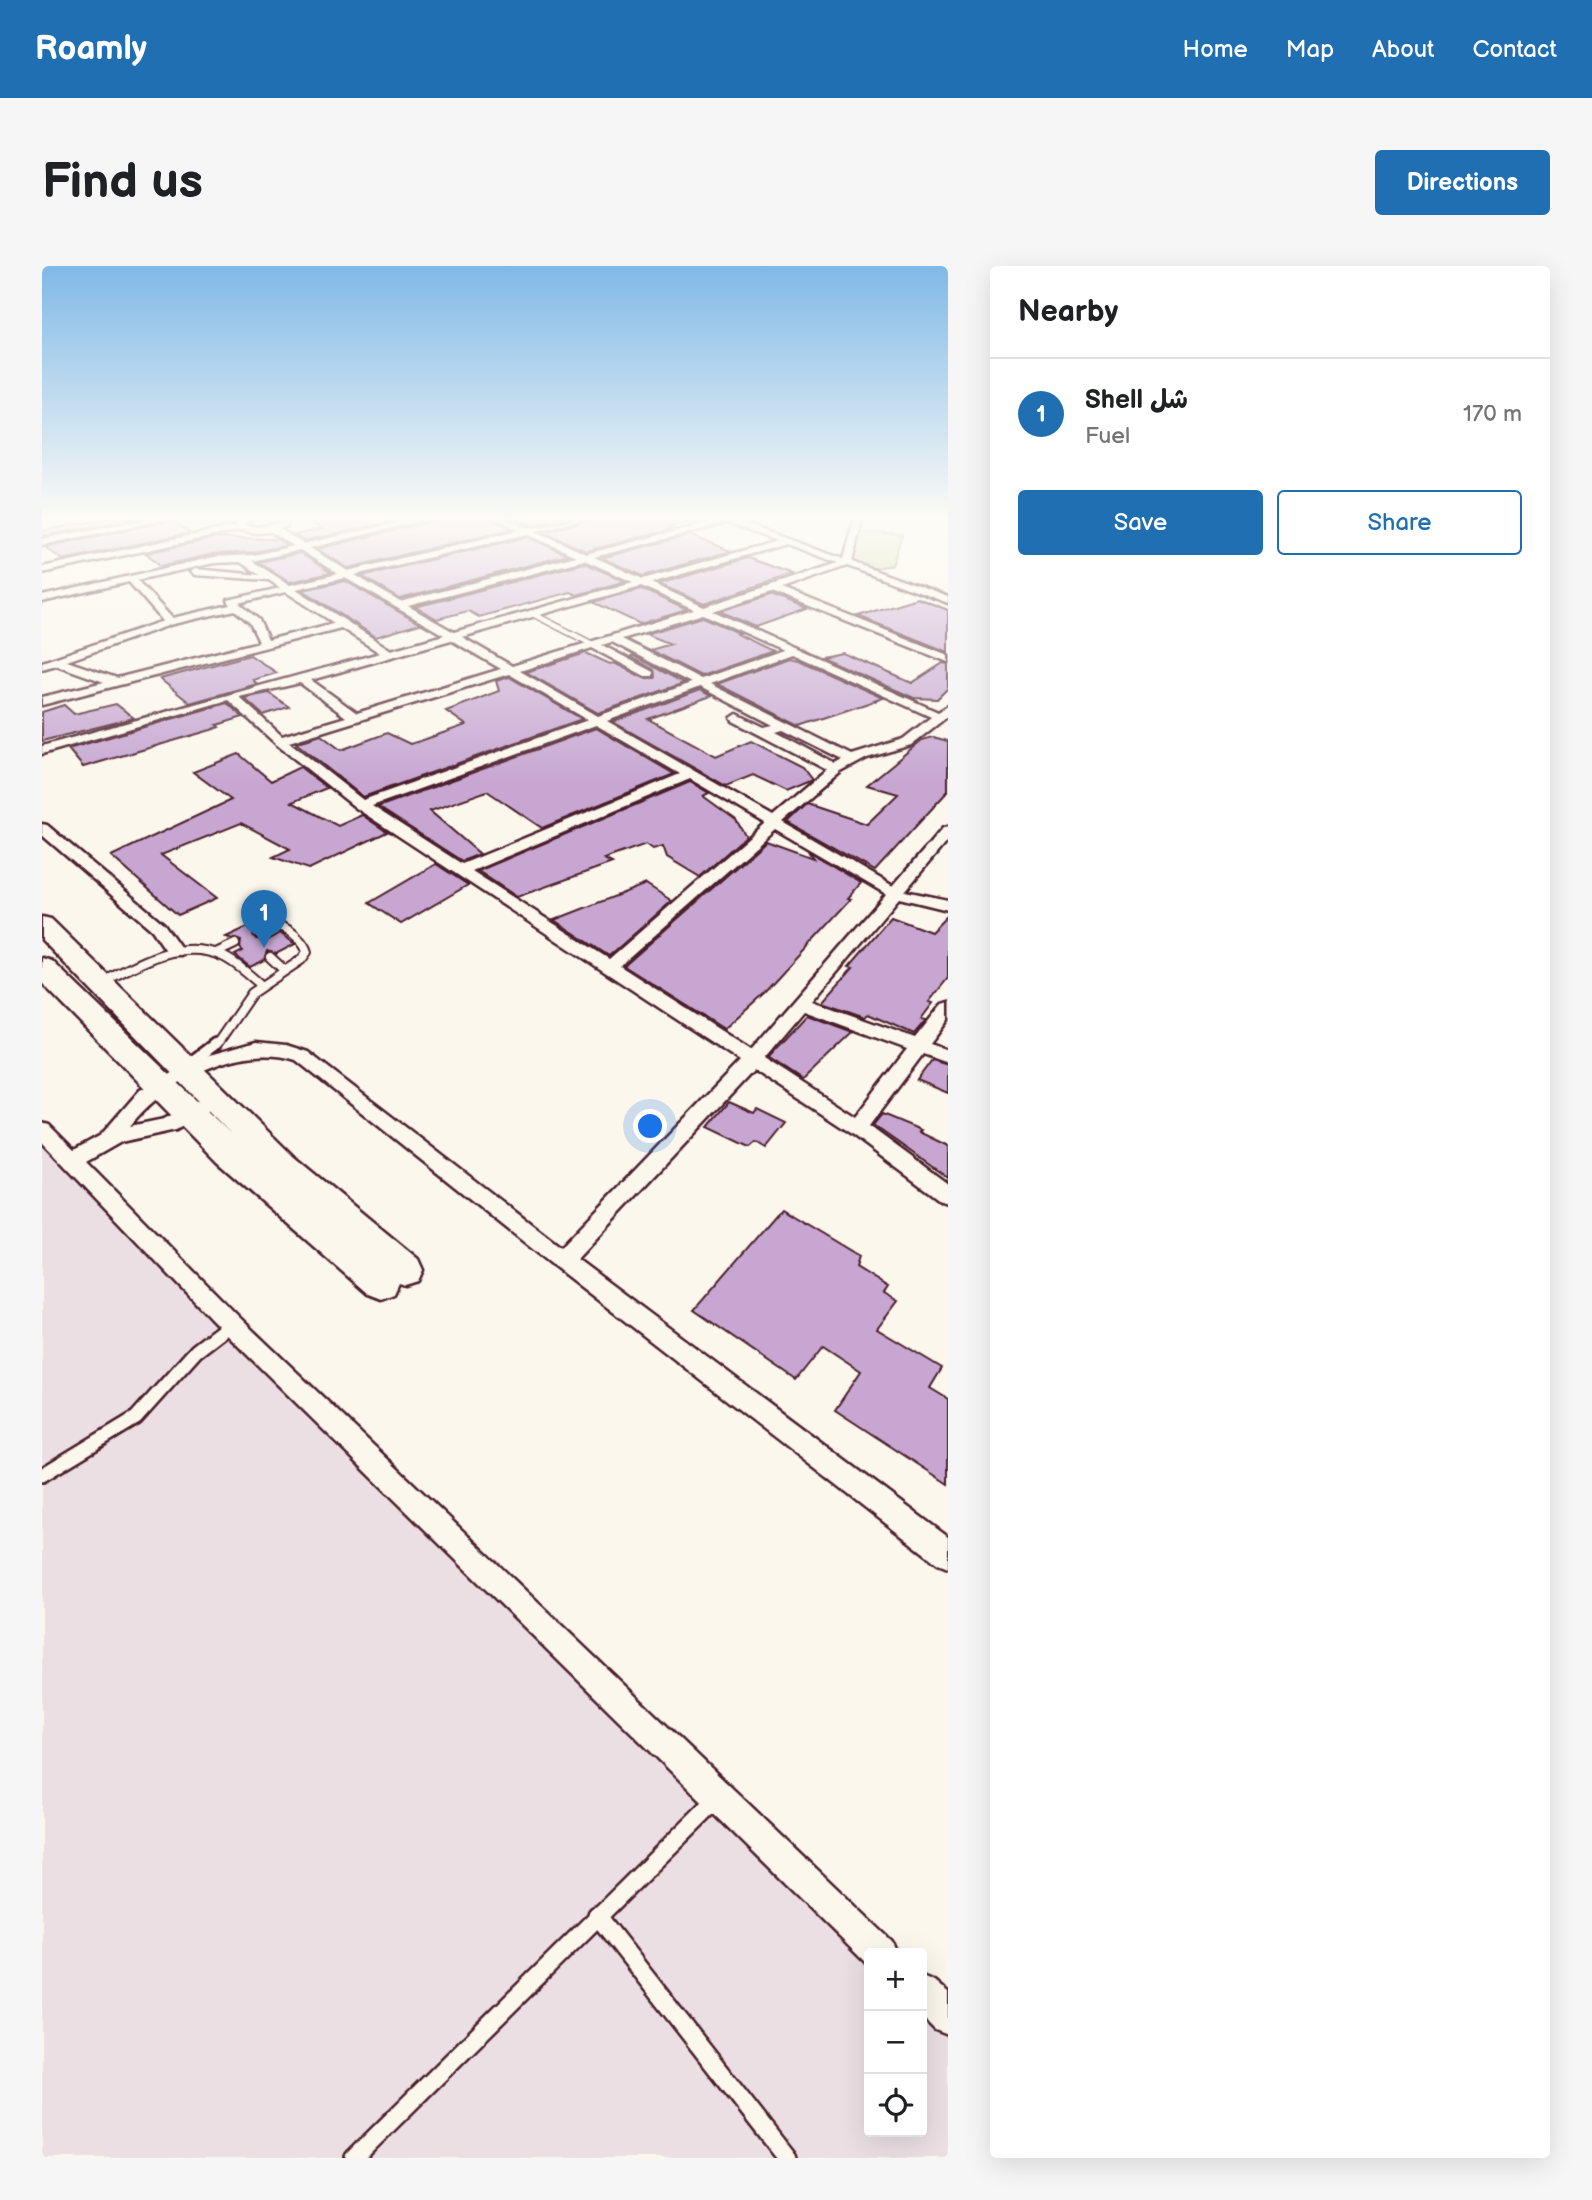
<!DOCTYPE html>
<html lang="en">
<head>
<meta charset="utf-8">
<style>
  :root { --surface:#fff; --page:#f6f6f6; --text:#202124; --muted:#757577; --line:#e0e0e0; --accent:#1f6fb2 }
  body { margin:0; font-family:"Balsamiq Sans","Playpen Sans Arabic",sans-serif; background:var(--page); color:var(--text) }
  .controls { position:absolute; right:21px; bottom:21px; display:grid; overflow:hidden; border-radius:7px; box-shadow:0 7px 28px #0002 }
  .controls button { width:63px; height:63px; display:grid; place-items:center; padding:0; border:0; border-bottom:2px solid var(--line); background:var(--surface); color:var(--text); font:35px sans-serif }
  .you { position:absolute; left:609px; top:861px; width:24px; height:24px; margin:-18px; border:5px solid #fff; border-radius:50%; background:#1a73e8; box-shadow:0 0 0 10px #1a73e833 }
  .badge { display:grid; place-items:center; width:46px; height:46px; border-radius:50%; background:var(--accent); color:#fff; font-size:23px; font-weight:700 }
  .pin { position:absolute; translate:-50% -58px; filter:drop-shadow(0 2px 4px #0008) }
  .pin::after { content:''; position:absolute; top:37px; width:24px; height:21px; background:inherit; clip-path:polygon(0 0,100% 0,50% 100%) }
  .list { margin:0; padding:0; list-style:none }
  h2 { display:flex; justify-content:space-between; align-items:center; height:91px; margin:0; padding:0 28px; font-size:30px }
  h2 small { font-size:23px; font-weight:400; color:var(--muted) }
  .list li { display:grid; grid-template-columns:46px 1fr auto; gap:21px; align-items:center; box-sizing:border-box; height:112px; padding:0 28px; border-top:2px solid var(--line) }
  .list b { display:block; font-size:26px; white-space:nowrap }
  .list p { margin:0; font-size:23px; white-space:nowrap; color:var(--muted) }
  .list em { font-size:23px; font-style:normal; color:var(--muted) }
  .actions { display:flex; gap:14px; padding:21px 28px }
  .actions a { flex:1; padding:16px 0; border:2px solid var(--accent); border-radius:7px; text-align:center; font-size:24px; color:var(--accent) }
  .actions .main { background:var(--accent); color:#fff }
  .icon { flex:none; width:38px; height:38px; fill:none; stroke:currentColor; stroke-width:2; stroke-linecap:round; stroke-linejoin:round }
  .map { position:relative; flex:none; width:906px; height:1892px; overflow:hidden; border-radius:7px }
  header { display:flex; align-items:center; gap:42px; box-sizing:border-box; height:98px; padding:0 35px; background:var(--accent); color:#fff }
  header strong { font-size:33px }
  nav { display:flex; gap:38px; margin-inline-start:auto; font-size:24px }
  .intro { display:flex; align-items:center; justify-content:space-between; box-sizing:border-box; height:168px; padding:0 42px }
  h1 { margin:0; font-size:49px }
  .button { padding:18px 32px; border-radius:7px; background:var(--accent); color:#fff; font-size:24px; font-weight:700 }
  main { display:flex; gap:42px; padding:0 42px }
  aside { flex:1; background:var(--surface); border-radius:7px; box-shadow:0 7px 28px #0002 }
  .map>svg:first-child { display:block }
  .built { fill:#ebdfe4 }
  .green { fill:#c5da90; stroke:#887c5e; stroke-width:2 }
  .building { fill:#c7a7d2; stroke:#4a1f2b; stroke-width:2 }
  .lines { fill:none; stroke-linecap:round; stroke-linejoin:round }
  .lane-far4-casing { stroke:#4a1f2b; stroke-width:8 }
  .lane-far3-casing { stroke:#4a1f2b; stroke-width:12 }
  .lane-far2-casing { stroke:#4a1f2b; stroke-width:16 }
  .lane-far1-casing { stroke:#4a1f2b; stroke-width:18 }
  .lane-casing { stroke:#4a1f2b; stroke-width:22 }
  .street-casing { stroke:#4a1f2b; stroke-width:5 }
  .primary-casing { stroke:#4a1f2b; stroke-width:5 }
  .lane-far4 { stroke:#fbf7ec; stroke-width:5 }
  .lane-far3 { stroke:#fbf7ec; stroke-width:8 }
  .lane-far2 { stroke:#fbf7ec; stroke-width:10 }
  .lane-far1 { stroke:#fbf7ec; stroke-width:13 }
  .lane { stroke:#fbf7ec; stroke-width:17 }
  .street { fill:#fbf7ec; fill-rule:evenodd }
  .primary { fill:#fbf7ec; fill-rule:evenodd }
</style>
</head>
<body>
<header>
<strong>Roamly</strong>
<nav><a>Home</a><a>Map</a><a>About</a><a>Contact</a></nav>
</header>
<div class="intro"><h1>Find us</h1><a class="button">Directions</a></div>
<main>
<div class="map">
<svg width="906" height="1892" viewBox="0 0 906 1892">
  <rect width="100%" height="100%" fill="#fbf7ec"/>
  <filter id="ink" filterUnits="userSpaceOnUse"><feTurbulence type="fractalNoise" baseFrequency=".0143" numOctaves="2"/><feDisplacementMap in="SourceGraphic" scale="14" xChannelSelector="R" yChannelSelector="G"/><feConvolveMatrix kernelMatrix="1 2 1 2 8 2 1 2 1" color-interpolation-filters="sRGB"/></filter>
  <g filter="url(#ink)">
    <path class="built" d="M 0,863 L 827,1692 L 827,1866 L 880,1866 L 880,1745 L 906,1771 L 906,1892 L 0,1892 Z"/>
    <path class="green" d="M 817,266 L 860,269 L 850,299 L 828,303 L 810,296 Z"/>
    <g class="building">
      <path d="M 77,250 L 93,253 L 0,270 L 0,265 Z"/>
      <path d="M 258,250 L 374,250 L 262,275 L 252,269 L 281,263 Z"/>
      <path d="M 402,250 L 446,250 L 469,263 L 306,302 L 275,283 L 400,253 Z"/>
      <path d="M 462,250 L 533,250 L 492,259 Z"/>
      <path d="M 554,250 L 645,250 L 646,256 L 626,261 L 631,263 L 544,285 L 502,266 L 552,253 Z"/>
      <path d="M 130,254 L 148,267 L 21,294 L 3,281 Z"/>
      <path d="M 647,269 L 689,285 L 601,310 L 560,292 Z"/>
      <path d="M 485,271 L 526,289 L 358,333 L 320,310 Z"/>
      <path d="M 175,272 L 235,273 L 245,279 L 212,286 L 171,288 L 119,300 L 104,287 Z"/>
      <path d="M 258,287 L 289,307 L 248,316 L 217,296 Z"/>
      <path d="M 706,292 L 750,308 L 662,338 L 617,318 Z"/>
      <path d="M 542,297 L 583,315 L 535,329 L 528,326 L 437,351 L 426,345 L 395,353 L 373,341 Z"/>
      <path d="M 303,315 L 378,358 L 334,371 L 261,324 Z"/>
      <path d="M 599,323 L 645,344 L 598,358 L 551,336 Z"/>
      <path d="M 729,329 L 765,343 L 714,361 L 678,345 Z"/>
      <path d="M 875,332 L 906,344 L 906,386 L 816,350 Z"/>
      <path d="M 661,351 L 697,367 L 695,368 L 731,385 L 659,410 L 608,384 L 629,378 L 604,368 Z"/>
      <path d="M 544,387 L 568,398 L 572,397 L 602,412 L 613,412 L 612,404 L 588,391 L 592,390 L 642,417 L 556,447 L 484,406 Z"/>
      <path d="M 801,387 L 870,417 L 901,397 L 906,398 L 906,422 L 895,433 L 872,432 L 779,391 Z"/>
      <path d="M 208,389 L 235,407 L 211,414 L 215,418 L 148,437 L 118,413 Z"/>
      <path d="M 747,392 L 756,394 L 841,432 L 758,460 L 675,418 Z"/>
      <path d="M 467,411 L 540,453 L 321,531 L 254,477 L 279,469 L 299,484 L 345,467 L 368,478 L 378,475 L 424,459 L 404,445 L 457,425 L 454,415 Z"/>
      <path d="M 658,424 L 669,430 L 606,453 L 674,490 L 709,475 L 760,501 L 770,514 L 744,525 L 711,509 L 684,520 L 571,456 Z"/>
      <path d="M 227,427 L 247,441 L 221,449 L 202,432 Z"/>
      <path d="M 185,437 L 201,451 L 175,459 L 177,461 L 169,464 L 41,501 L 26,483 Z"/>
      <path d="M 74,438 L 92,452 L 0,475 L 0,446 L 22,439 L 32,448 Z"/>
      <path d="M 554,462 L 632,508 L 500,562 L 445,525 L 388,545 L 438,588 L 420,595 L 336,541 Z"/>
      <path d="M 891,471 L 906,475 L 906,525 L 833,605 L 746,556 L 765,538 L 825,558 L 856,528 L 825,519 L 880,474 Z"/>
      <path d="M 197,488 L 229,515 L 258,501 L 285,522 L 250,536 L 296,560 L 320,549 L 345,566 L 267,603 L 231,591 L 248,583 L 199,557 L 119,589 L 175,632 L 136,649 L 69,590 L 189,534 L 151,506 Z"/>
      <path d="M 648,516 L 667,527 L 661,530 L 694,554 L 704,570 L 658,611 L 625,591 L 621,580 L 611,583 L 604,578 L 562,593 L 570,597 L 475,631 L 436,605 Z"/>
      <path d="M 724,575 L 771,592 L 766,585 L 819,617 L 806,632 L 809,633 L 722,727 L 682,763 L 582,700 Z"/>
      <path d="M 394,598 L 426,619 L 359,658 L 327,637 Z"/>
      <path d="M 604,618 L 630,635 L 567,690 L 512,654 Z"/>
      <path d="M 906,649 L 906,712 L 887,736 L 891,737 L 879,753 L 884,754 L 872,768 L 826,748 L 823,751 L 780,736 L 811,701 L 807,700 L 849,651 L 889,666 Z"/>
      <path d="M 208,660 L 212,663 L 211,669 L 214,673 L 225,674 L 238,667 L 253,678 L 234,688 L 225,685 L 222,694 L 208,701 L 193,689 L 201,685 L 198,682 L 199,675 L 184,671 Z"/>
      <path d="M 765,749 L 811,766 L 761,814 L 726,791 Z"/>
      <path d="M 890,794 L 906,799 L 906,827 L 875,814 Z"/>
      <path d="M 687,836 L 712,847 L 715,843 L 744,857 L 724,882 L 714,876 L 708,881 L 666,861 Z"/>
      <path d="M 840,848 L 879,864 L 877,866 L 906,880 L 906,912 L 831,859 Z"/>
      <path d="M 739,943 L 817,990 L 814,1001 L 846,1021 L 842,1027 L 856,1035 L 835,1063 L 900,1102 L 888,1122 L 906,1133 L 906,1218 L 793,1144 L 819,1105 L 781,1080 L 754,1114 L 652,1044 Z"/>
    </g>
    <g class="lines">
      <g class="lane-far4-casing">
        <path id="lane-far4" d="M 489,347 L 552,379"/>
      </g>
      <g class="lane-far3-casing">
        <g id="lane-far3">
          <path d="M 174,687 L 193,678"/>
          <path d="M 228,691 L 242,704"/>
          <path d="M 57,718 C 94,699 137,671 180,690 C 194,696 207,709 219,719"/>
          <path d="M 170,780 L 177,775 L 210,727 L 259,694 L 265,686 C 263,677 249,664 240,661 C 233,659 223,664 217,667"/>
        </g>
      </g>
      <g class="lane-far2-casing">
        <g id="lane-far2">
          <path d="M 143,801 L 173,778"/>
          <path d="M 181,1064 L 189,1058"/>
        </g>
      </g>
      <g class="lane-far1-casing">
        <path id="lane-far1" d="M 0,1209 L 94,1152 L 154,1085 L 184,1062"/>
      </g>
      <g class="lane-casing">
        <g id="lane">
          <path d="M 555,1649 L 745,1892"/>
          <path d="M 312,1892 L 676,1532"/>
        </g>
      </g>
      <g class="street-casing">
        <g id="street">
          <path d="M 122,250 L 138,250 L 0,279 L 0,273 Z"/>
          <path d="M 206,250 L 219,250 L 203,256 L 202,258 C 219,265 229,256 245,256 L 245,260 L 238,263 L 261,278 L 385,250 L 399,250 L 268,282 L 306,305 L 477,264 L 449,250 C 463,250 472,259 486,261 C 499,264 532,250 551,250 L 494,265 L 544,288 L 677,254 L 671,250 L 692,250 L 690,253 L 801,293 L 813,250 L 821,250 L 810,296 L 906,331 L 906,337 L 805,300 L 740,323 L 906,389 L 906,396 L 730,326 L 671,345 L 896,446 L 906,440 L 906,450 L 869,479 L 825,492 L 799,506 L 741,556 L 851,620 L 901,562 L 906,561 L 906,574 L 863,625 L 906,634 L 906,644 L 857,632 L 770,735 L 873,772 L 900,738 L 906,736 L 906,754 L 888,778 L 906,784 L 906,797 L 881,788 L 827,860 L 906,918 L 906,937 L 899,935 L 808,867 L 712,804 L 535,993 L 906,1271 L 906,1302 L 896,1298 L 512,1000 L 254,794 C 198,776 122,816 88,860 L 122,853 L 158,834 L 165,836 L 168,841 L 165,846 L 134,864 L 79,876 L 44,896 L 197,1051 L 850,1675 L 855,1687 L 827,1687 L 827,1700 L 181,1065 L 0,876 L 0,857 L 7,859 L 32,884 L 59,869 L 98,824 L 164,790 L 214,776 L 244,779 L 266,786 L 519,981 L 698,795 L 314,542 L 234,478 L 186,434 L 0,488 L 0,480 L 338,387 L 299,362 L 0,439 L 0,431 L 62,416 L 14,399 L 0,403 L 0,396 L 121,355 L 87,316 L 0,336 L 0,330 L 172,291 L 212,289 L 252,280 L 229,266 L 214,267 L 199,264 L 0,307 L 0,301 L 193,260 L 197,252 ZM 685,257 L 735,275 L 601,313 L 552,291 ZM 485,268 L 534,290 L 358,336 L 313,309 ZM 744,278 L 796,297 L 662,341 L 609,317 ZM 258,284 L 296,308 L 248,319 L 210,295 ZM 542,294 L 591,316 L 412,366 L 366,340 ZM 198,296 L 218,309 L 153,303 L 148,306 L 153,309 L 227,314 L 238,322 L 186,334 L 188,339 L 130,352 L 95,314 L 172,297 ZM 303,312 L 402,369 L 349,384 L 254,323 ZM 599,320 L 652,344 L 470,400 L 420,371 ZM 244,326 L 292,357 L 226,374 L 217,354 L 197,337 ZM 193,344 L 208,357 L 217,376 L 75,412 L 25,395 L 131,358 ZM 661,348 L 741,384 L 659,413 L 580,373 ZM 409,374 L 459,403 L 315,447 L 269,414 ZM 570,376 L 649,417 L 556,450 L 478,405 L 550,382 L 603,410 L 611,410 L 611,406 L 560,379 ZM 750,388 L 889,451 L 861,473 L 810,489 L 668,418 ZM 467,408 L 546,454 L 321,534 L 247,476 ZM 258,417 L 304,451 L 240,470 L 197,431 ZM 658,421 L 731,459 L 722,461 L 695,448 L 689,452 L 691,455 L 785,504 L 731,550 L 565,455 ZM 554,459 L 638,508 L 420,598 L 330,540 ZM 741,464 L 801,494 L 794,498 L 734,466 ZM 648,513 L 723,557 L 567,693 L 430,605 ZM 733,563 L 844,628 L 709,784 L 578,700 ZM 762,745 L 865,783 L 813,851 L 722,792 Z"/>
          <path d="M 0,558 L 5,559 L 122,658 L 141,685 L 139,689 L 127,689 L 110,664 L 0,569 Z"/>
          <path d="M 880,1710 L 892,1715 L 906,1727 L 906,1769 L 893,1764 L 880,1751 Z"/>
        </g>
      </g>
      <g class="primary-casing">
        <path id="primary" d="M 0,651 L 9,653 L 252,891 L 376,993 L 381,1004 L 376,1015 L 363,1019 L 357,1017 L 352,1028 L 339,1033 L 326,1028 L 175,896 L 0,717 L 0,692 L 10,695 L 189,868 L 0,674 Z"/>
      </g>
      <use href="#lane-far4" class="lane-far4"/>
      <use href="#lane-far3" class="lane-far3"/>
      <use href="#lane-far2" class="lane-far2"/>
      <use href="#lane-far1" class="lane-far1"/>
      <use href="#lane" class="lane"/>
      <use href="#street" class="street"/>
      <use href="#primary" class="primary"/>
    </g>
  </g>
  <linearGradient id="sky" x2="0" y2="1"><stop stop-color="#80b9e7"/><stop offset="0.49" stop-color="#fdfbf6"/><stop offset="1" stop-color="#fdfbf6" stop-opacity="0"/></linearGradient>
  <rect width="906" height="515" fill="url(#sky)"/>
</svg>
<div class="controls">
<button>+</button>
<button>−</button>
<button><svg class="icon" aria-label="locate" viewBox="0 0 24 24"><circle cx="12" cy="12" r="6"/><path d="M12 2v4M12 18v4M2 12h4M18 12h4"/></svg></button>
</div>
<div class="you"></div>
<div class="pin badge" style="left:222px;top:682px">1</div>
</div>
<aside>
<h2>Nearby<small></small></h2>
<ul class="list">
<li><span class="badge">1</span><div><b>Shell شل</b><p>Fuel</p></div><em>170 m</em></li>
</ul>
<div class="actions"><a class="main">Save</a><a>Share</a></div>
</aside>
</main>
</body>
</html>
